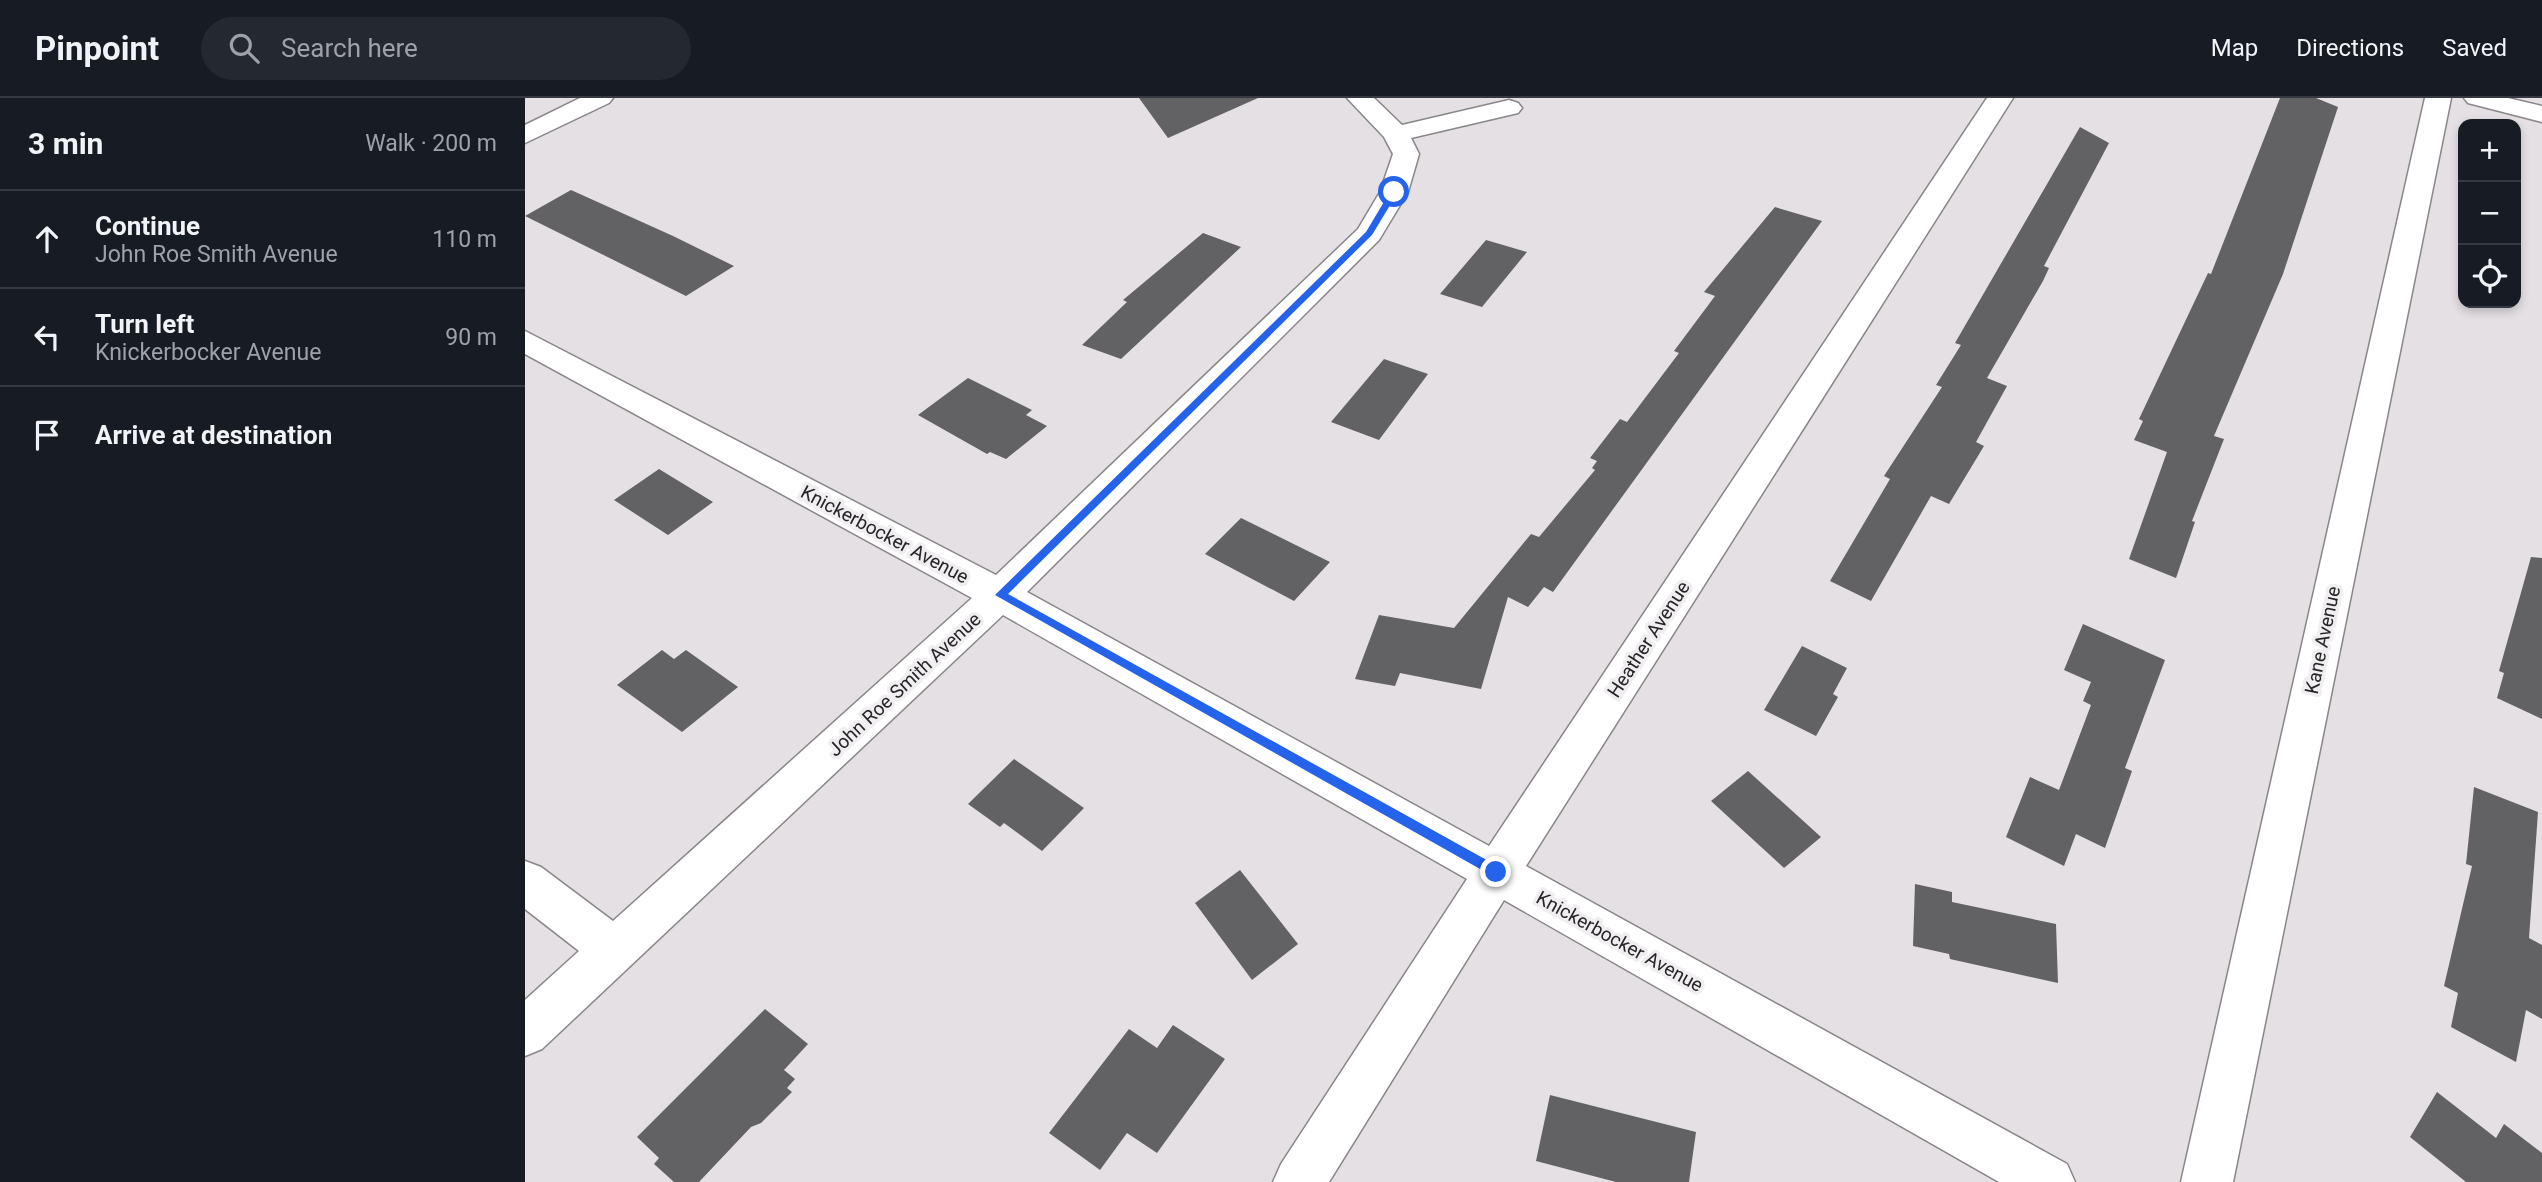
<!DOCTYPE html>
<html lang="en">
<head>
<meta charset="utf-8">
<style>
  :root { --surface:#171b24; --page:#242831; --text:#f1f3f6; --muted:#9ea1a6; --line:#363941 }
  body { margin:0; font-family:Roboto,sans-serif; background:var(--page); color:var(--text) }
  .controls { position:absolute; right:21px; top:21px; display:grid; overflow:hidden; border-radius:14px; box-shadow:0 4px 10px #0003 }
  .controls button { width:63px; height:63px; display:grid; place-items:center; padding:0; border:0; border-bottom:2px solid var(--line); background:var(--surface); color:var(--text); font:35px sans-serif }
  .stop { position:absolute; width:21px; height:21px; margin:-16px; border:5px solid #2563eb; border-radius:50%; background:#fff }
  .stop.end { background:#2563eb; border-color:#fff; box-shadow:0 2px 7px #0008 }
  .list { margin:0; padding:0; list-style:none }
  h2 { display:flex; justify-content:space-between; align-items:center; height:91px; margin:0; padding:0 28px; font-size:30px }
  h2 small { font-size:23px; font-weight:400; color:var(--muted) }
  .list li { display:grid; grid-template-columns:46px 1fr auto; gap:21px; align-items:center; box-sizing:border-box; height:98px; padding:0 28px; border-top:2px solid var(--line) }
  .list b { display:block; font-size:26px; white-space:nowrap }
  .list p { margin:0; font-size:23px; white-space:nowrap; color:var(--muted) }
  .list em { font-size:23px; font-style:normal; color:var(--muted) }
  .icon { flex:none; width:38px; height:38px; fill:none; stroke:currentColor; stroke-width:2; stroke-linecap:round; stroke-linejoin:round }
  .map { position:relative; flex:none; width:2017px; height:1084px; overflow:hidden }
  header { display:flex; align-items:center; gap:42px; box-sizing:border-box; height:98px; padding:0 35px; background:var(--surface); border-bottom:2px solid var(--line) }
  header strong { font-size:33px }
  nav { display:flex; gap:38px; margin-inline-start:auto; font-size:24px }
  .search { width:490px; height:63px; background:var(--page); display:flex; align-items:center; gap:18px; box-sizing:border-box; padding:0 24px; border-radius:38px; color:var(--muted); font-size:26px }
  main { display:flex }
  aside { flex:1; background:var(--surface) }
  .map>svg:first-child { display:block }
  .building { fill:#626265 }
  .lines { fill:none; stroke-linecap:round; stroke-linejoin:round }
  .minor-casing { stroke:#898689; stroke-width:3 }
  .minor { fill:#fff; fill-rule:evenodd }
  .route { fill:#2563eb }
  .labels { text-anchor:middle; stroke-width:7; stroke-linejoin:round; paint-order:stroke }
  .street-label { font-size:19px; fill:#272627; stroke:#f1eef1 }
</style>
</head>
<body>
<header>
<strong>Pinpoint</strong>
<div class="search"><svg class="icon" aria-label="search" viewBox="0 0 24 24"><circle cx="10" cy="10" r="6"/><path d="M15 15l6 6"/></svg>Search here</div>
<nav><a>Map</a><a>Directions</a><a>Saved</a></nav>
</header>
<main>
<aside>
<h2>3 min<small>Walk · 200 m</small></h2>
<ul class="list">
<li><svg class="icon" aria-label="ahead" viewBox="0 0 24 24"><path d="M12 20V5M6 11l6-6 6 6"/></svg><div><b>Continue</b><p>John Roe Smith Avenue</p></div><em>110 m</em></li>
<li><svg class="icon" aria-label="left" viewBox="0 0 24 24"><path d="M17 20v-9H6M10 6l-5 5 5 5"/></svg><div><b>Turn left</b><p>Knickerbocker Avenue</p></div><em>90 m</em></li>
<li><svg class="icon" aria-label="arrive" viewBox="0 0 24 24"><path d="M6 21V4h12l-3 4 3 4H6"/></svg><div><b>Arrive at destination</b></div></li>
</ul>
</aside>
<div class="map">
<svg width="2017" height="1084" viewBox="0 0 2017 1084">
  <rect width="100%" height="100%" fill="#e4e0e4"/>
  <g class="building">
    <path d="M 614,0 L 733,0 L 643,40 Z"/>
    <path d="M 1755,0 L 1791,0 L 1813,9 L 1758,176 L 1689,338 L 1699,341 L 1667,423 L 1670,424 L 1651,480 L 1604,461 L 1642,354 L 1609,342 L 1618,323 L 1614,321 L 1683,175 L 1686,176 Z"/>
    <path d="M 1555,29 L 1584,45 L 1519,168 L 1524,170 L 1518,183 L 1462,280 L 1482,288 L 1451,344 L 1459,348 L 1424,406 L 1406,398 L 1346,503 L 1305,483 L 1365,381 L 1359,378 L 1417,289 L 1411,287 L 1436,247 L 1430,245 Z"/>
    <path d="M 46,92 L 148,138 L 209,168 L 161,198 L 0,118 Z"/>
    <path d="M 1250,109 L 1297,123 L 1028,494 L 1019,489 L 1003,509 L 983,499 L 956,591 L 875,575 L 870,588 L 830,581 L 854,517 L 929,530 L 1006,436 L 1014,439 L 1070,372 L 1067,370 L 1072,363 L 1065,360 L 1095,321 L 1102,324 L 1154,255 L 1149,253 L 1190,198 L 1179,194 Z"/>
    <path d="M 678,135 L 716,149 L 596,261 L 557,247 L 602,204 L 598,202 Z"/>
    <path d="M 961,142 L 1002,154 L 957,209 L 915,196 Z"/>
    <path d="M 859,261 L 903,276 L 854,342 L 806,324 Z"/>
    <path d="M 443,280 L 507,312 L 501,317 L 522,328 L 481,361 L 465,354 L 462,356 L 393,317 Z"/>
    <path d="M 134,371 L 188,404 L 143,437 L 89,402 Z"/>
    <path d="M 716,420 L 805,464 L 769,503 L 680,456 Z"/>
    <path d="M 2006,459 L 2017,460 L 2017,621 L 1972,600 L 1979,575 L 1974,573 Z"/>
    <path d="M 1558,526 L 1640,562 L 1600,670 L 1607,673 L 1580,750 L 1551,736 L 1539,768 L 1481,739 L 1505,679 L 1534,692 L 1566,607 L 1558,603 L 1566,584 L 1539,572 Z"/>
    <path d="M 1277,548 L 1322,570 L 1308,596 L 1313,599 L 1291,638 L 1239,612 Z"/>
    <path d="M 137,552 L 149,561 L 161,552 L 213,589 L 157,634 L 92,587 Z"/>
    <path d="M 489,661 L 559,710 L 517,753 L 479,725 L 475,729 L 443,706 Z"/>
    <path d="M 1223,673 L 1296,739 L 1259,770 L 1186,703 Z"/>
    <path d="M 1949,689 L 2013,714 L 2004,840 L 2017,847 L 2017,921 L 2001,912 L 1991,964 L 1926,929 L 1933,895 L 1919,888 L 1947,768 L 1941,766 Z"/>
    <path d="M 715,772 L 773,846 L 727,882 L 670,805 Z"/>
    <path d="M 1390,786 L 1427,794 L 1427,804 L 1531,826 L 1533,885 L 1425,861 L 1424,856 L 1388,848 Z"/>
    <path d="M 240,911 L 283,946 L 259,972 L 270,981 L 262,990 L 267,994 L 236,1025 L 226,1029 L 174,1084 L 149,1084 L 129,1066 L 134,1060 L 112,1039 Z"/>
    <path d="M 648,927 L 700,961 L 632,1055 L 602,1035 L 575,1072 L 524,1035 L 604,931 L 632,950 Z"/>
    <path d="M 1912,994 L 1971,1040 L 1979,1026 L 2017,1055 L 2017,1084 L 1941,1084 L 1885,1039 Z"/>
    <path d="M 1025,997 L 1171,1034 L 1164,1084 L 1091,1084 L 1011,1063 Z"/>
  </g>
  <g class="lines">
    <g class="minor-casing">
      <g id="minor">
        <path d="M 55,0 L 88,0 L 84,5 L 0,45 L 0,27 Z"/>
        <path d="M 822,0 L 849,0 L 877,27 L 984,2 L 993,5 L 997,10 L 993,15 L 886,40 L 894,56 L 883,94 L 854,142 L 502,494 L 964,748 L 1462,0 L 1488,0 L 1001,768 L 1542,1066 L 1550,1084 L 1474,1084 L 979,802 L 804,1084 L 748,1084 L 756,1066 L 942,781 L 478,517 L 17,951 L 0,958 L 0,902 L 54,853 L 0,811 L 0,763 L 16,769 L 88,823 L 447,500 L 0,256 L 0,233 L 471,477 L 833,131 L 855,94 L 868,56 L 859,39 Z"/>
        <path d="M 1900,0 L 1926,0 L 1708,1084 L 1656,1084 Z"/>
        <path d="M 1939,0 L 1983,0 L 2017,8 L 2017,24 L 1943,5 Z"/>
      </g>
    </g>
    <use href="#minor" class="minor"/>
  </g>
  <path class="route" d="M 866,92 L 873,94 L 847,137 L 483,496 L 976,770 L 976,779 L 971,780 L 470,497 L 841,134 Z"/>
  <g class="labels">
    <g class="street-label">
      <text transform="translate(360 436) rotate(28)" y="7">Knickerbocker Avenue</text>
      <text transform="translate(1123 541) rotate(-57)" y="7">Heather Avenue</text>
      <text transform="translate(1797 542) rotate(-78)" y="7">Kane Avenue</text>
      <text transform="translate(379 586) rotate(-43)" y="7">John Roe Smith Avenue</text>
      <text transform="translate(1095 843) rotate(29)" y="7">Knickerbocker Avenue</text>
    </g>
  </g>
</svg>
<div class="controls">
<button>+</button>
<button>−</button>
<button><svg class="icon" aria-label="locate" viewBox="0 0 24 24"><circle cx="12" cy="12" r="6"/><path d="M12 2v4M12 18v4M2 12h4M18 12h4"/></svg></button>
</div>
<div class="stop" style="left:869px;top:94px"></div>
<div class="stop end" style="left:971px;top:774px"></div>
</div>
</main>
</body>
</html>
